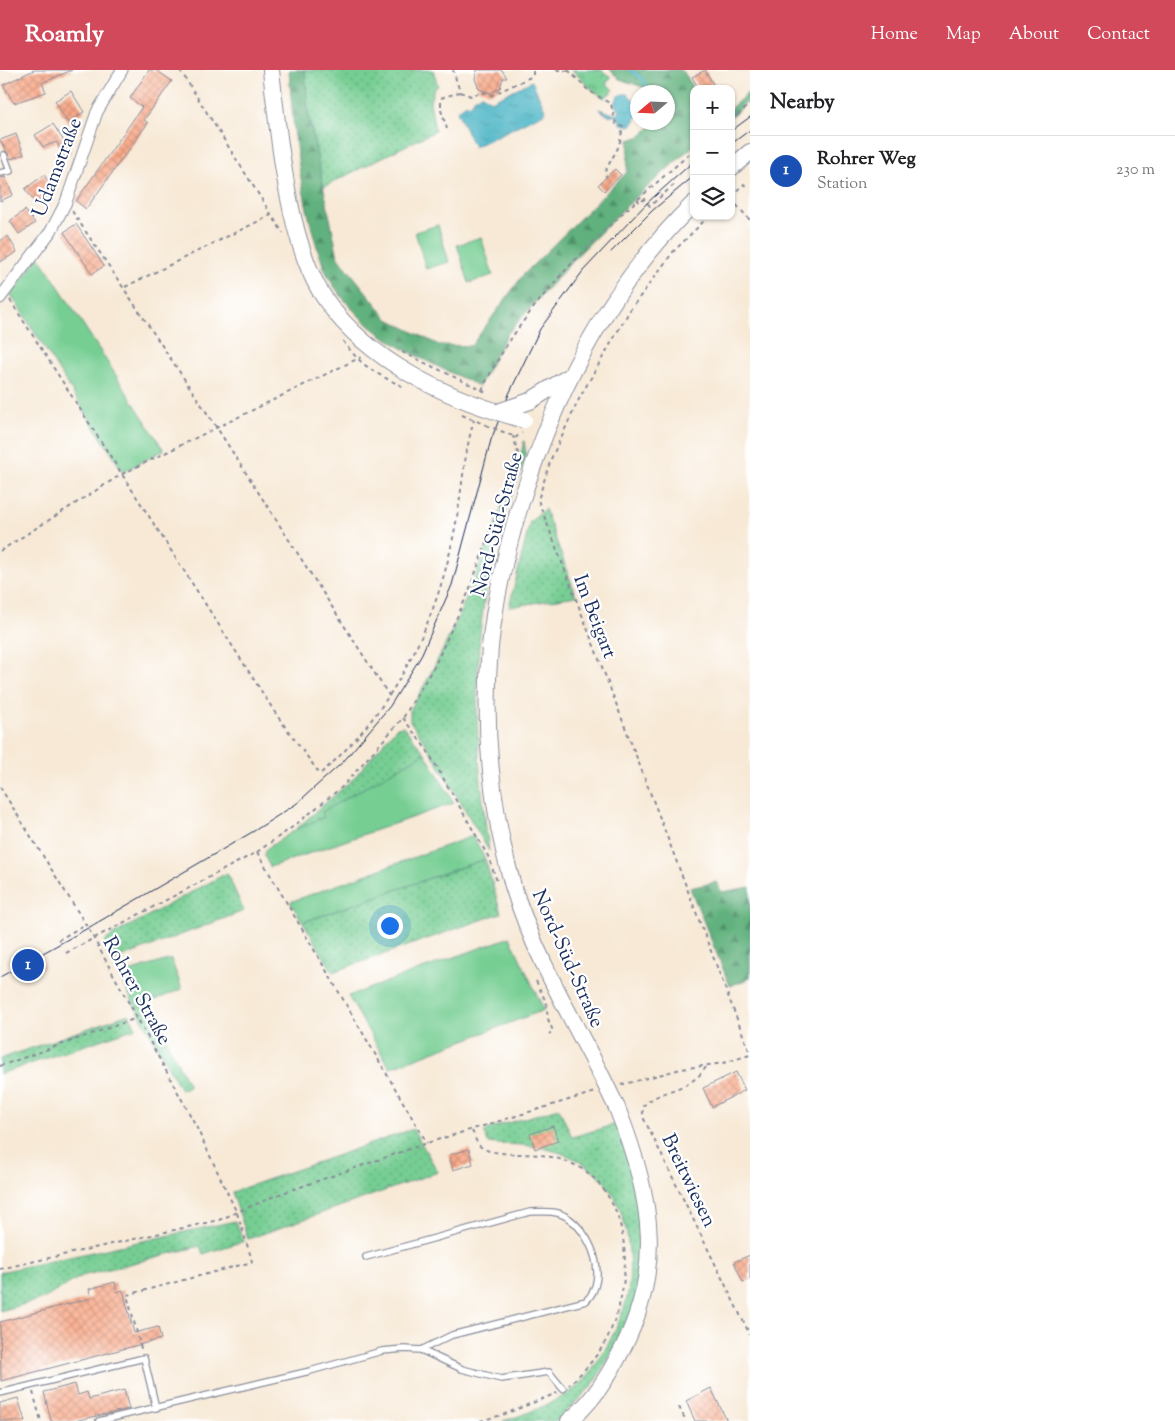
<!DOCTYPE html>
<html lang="en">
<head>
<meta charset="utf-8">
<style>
  :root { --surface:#fff; --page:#f2f2f2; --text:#202124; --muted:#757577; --line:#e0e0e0; --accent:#d1495b }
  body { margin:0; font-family:"Sorts Mill Goudy",serif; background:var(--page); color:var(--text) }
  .controls { position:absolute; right:15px; top:15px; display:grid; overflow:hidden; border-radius:10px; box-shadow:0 1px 4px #0004 }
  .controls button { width:45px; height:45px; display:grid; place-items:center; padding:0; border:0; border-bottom:1px solid var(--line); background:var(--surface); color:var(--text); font:25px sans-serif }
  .compass { position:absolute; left:630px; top:15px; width:45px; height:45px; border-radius:50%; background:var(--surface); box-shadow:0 1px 4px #0004; rotate:251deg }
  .you { position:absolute; left:389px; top:855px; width:18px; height:18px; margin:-12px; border:4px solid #fff; border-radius:50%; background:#1a73e8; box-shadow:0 0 0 8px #1a73e833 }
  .badge { display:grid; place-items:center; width:32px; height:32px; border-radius:50%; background:var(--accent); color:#fff; font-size:16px; font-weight:700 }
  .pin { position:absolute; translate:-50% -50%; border:2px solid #fff; box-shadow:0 1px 5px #0006 }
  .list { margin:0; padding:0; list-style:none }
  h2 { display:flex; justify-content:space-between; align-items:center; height:65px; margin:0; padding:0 20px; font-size:21px }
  h2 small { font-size:16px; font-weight:400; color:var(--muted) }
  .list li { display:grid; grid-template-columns:32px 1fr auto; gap:15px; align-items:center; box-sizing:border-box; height:70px; padding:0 20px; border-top:1px solid var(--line) }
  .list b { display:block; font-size:19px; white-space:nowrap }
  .list p { margin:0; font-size:16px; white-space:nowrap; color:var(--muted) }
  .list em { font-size:16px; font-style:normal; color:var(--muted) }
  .icon { flex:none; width:28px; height:28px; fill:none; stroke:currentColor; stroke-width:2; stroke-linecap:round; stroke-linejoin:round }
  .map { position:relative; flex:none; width:750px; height:1351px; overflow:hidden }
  header { display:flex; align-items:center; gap:30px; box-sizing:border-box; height:70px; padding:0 25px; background:var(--accent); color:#fff }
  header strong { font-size:24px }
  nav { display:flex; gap:28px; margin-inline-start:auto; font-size:18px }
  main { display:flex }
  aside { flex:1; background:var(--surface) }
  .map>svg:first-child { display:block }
  .grass { fill:url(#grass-dots); stroke:#487e78 }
  .forest { fill:url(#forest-firs); stroke:#3e706e }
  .park { fill:url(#park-crowns); stroke:#487e78 }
  .garden { fill:#76ce93; stroke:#487e78 }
  .water { fill:url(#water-ripples); stroke:#307191 }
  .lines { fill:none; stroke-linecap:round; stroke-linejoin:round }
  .stream { stroke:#46b3c4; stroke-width:3 }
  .building { fill:url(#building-cross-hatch) }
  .lane-casing { stroke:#898c9a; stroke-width:8 }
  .street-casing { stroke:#898c9a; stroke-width:13 }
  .secondary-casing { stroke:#898c9a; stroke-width:18 }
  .path { stroke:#898c9a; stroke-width:2; stroke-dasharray:4 4; stroke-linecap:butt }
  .lane { stroke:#fff; stroke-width:5.5 }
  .street { stroke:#fff; stroke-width:11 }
  .secondary { stroke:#fff; stroke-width:16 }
  .tram { stroke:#1b2f5e; stroke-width:1 }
  .secondary-bridge-casing { stroke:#898c9a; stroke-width:18; stroke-linecap:butt }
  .path-bridge { stroke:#898c9a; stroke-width:2; stroke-dasharray:4 4; stroke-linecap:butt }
  .secondary-bridge { stroke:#fff; stroke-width:16 }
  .labels { text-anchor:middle; stroke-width:4.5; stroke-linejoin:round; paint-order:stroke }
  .street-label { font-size:20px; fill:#1b2f5e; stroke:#fff }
</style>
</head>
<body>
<header>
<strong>Roamly</strong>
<nav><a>Home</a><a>Map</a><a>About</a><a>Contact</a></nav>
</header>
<main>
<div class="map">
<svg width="750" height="1351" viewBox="0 0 750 1351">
  <defs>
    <pattern id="grass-dots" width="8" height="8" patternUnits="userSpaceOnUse" patternTransform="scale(1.25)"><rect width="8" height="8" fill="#76ce93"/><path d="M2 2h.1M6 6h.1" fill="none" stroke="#60a87b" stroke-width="1.8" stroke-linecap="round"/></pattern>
    <pattern id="forest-firs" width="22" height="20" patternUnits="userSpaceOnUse" patternTransform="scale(1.25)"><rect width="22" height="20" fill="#60b17d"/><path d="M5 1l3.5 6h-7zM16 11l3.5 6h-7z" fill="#4e906a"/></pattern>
    <pattern id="park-crowns" width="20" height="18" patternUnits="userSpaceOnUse" patternTransform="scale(1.25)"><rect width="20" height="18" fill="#76ce93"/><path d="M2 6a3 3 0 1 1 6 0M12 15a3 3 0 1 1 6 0" fill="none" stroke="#60a87b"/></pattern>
    <pattern id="water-ripples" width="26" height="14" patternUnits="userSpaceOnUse" patternTransform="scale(1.25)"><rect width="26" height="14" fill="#46b3c4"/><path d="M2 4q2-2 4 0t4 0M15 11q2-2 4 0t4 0" fill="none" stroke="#3a92a2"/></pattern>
    <pattern id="building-cross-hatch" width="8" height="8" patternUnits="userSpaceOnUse" patternTransform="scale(1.25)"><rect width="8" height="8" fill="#faa785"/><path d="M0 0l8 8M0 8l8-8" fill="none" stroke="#ca8870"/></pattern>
  </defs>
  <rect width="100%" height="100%" fill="#fff"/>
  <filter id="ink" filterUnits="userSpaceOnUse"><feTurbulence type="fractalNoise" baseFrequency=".02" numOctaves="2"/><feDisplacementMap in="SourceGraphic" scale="10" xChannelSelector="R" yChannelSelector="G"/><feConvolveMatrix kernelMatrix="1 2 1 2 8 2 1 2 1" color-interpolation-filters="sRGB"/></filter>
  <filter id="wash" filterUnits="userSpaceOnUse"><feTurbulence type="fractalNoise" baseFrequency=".0096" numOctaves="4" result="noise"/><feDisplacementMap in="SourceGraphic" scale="20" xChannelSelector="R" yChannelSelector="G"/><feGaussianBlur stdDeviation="1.12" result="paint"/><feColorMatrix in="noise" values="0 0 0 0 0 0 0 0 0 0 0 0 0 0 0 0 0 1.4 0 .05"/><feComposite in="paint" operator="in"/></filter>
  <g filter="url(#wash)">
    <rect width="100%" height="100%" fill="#f7e9d6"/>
    <g class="grass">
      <path d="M 302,0 L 433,0 L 438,16 L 434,18 L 430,32 L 435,61 L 319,119 Z"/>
      <path d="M 524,371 L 526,385 C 516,415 504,445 496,475 C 469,574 475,680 489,781 L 428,677 L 410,651 L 410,640 C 459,559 489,472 521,384 Z"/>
      <path d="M 545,439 L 576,526 L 509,537 L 530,452 Z"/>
      <path d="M 403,656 L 425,683 L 323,742 L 324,747 L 295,760 L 353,709 L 397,657 Z"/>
      <path d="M 485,789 L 501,843 L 333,902 L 303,852 Z"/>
      <path d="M 227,803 L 244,841 L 112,891 L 104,876 L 106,870 L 116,863 Z"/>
      <path d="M 148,933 L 189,1016 L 181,1020 L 136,938 Z"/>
      <path d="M 129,944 L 136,958 L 0,1004 L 0,989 Z"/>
      <path d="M 559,1038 L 572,1067 L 617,1054 L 638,1111 L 643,1159 L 641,1208 L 631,1252 L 592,1316 L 557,1351 L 503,1351 C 525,1345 565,1329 581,1313 C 601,1293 627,1243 629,1215 C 632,1174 625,1124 590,1098 C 572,1084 544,1077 522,1075 C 510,1074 499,1075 488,1073 L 484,1062 L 491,1058 Z"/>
      <path d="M 413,1059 L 438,1102 L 248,1169 L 232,1122 Z"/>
      <path d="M 235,1151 L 244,1171 L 203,1184 L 200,1176 L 82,1206 L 43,1229 L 0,1241 L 0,1202 Z"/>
    </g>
    <g class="forest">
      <path d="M 289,0 L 305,0 L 308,42 L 338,187 L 388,249 L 439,275 L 471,276 L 524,204 L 627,102 L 629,70 L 641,66 L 655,53 L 668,52 L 668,22 L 658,22 L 619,9 L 610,0 L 681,0 C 700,16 694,52 694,75 L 633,130 L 574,189 L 507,264 L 479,316 C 438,296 391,278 358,245 C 344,231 328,211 322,192 C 301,131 293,63 289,0 Z"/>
      <path d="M 750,21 L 750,29 L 731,47 L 731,38 Z"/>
      <path d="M 716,812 L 722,822 L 750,817 L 750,908 L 730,916 L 690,818 Z"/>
    </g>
    <path class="park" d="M 572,0 L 601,0 L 611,7 L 606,14 L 614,20 L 604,28 L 589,17 Z"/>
    <g class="garden">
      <path d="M 438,155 L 449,192 L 426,199 L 415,162 Z"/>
      <path d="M 481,167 L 493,205 L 469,213 L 457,175 Z"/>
      <path d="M 39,186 L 164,380 L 123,402 L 11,225 Z"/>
      <path d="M 425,683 L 454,733 L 270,797 L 264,785 L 266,779 L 295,760 L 324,747 L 322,742 Z"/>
      <path d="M 473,766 L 485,789 L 303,852 L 290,832 Z"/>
      <path d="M 510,867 L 544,940 L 390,998 L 348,926 Z"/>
      <path d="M 171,889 L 182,919 L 136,938 L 119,905 Z"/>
    </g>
    <g class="water">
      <path d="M 532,11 L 546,42 L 474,77 L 457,41 L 465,35 L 471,34 L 475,28 L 482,25 L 491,31 Z"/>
      <path d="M 623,24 L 628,24 L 634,30 L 637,30 C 638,39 639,50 630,56 L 621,54 L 617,46 L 607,45 L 599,39 L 617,45 L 620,41 L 615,34 L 618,26 Z"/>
    </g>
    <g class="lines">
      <path class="stream" d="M 631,0 L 642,9 L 650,22"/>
    </g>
    <g id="blocks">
      <g class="building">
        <path d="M 34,0 L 72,0 L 42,13 L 46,22 L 14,33 L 3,15 Z"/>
        <path d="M 149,0 L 156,0 L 172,11 L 144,50 L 148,53 L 86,139 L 76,131 L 142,37 L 130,28 Z"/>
        <path d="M 477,0 L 502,0 L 507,8 L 503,8 L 500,18 L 491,23 L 479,19 L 475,9 Z"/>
        <path d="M 705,0 L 716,19 L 699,19 L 692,7 Z"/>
        <path d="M 71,21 L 84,42 L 68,53 L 55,31 Z"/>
        <path d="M 53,54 L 71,82 L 63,87 L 57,72 L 43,77 L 35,65 Z"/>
        <path d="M 16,64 L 24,84 L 11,89 L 0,70 Z"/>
        <path d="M 615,99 L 621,105 L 604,121 L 598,115 Z"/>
        <path d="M 44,105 L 55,120 L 36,134 L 25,119 Z"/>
        <path d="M 5,107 L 13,125 L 0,131 L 0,108 Z"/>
        <path d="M 25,140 L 35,153 L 19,164 L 10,151 Z"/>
        <path d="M 76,154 L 104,196 L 92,204 L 64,162 Z"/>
        <path d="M 8,166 L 17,182 L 0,192 L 0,171 Z"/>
        <path d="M 35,880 L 44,897 L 32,903 L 24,887 Z"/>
        <path d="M 736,1002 L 745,1020 L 712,1037 L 703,1018 Z"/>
        <path d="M 553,1056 L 558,1071 L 535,1079 L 530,1064 Z"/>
        <path d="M 469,1079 L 473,1094 L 453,1100 L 449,1085 Z"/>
        <path d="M 750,1185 L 750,1209 L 743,1212 L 734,1192 Z"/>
        <path d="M 115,1212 L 117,1222 L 123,1220 L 134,1263 L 158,1257 L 161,1269 L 1,1311 L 0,1252 L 91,1228 L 89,1219 Z"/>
        <path d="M 75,1314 L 78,1325 L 87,1322 L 89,1329 L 124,1320 L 129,1339 L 74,1351 L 51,1351 L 44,1322 Z"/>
        <path d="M 711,1318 L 727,1351 L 695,1351 L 686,1331 Z"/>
        <path d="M 18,1328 L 25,1351 L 0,1351 L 0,1333 Z"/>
      </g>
    </g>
  </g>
  <g filter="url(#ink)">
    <use href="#blocks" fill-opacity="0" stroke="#898c9a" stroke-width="1"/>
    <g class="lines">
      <g class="lane-casing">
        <g id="lane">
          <path d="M 0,103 L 10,101 L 4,85"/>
          <path d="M 366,1187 L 530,1142 C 542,1142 555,1140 565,1146 C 591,1161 610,1208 586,1231 L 452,1265 L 421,1280"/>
          <path d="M 0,1323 L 144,1288 L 156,1338"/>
          <path d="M 99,1351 L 310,1301 L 382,1281 L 404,1279 L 421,1280 L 462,1299 L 501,1309 L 549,1302 L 563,1319"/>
        </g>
      </g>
      <g class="street-casing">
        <path id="street" d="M 0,228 L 51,161 L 66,132 L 97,42 L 122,0"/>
      </g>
      <g class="secondary-casing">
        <g id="secondary">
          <path d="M 271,0 C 278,63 288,167 320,221 C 357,282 431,321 498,342"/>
          <path d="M 731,98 L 750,82"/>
          <path d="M 530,331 L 567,308"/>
          <path d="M 599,1001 C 568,941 533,881 513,816 C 491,740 483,656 490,577 C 495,526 507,477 522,429 C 557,318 610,215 694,133"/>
          <path d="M 569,1351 C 588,1336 604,1313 616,1291 C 666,1203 653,1128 617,1038"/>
        </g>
      </g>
      <g class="path">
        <path d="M 180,0 L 283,163"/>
        <path d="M 556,0 L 568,1"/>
        <path d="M 568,0 L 588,20 L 611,34 L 616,54 L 623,57 L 619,76 L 604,103 L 607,107"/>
        <path d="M 460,22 L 471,26 L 482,22 L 492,25 L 533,6 L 533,0"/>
        <path d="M 731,51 L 750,34"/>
        <path d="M 447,59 L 441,40 L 441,28 L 460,22 L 453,0"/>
        <path d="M 731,126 L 744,114 L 748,119"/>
        <path d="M 637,129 L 640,133 L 644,129 L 650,136 L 677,112"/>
        <path d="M 731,129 L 750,150"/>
        <path d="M 72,141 L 217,358 L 390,627"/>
        <path d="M 709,146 L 673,182 L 630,240 L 580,327 L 551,389 L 538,430 L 750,983"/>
        <path d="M 125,217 L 271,145"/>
        <path d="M 10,230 L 278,647 L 320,704 C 392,642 436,556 454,463 C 462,425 463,387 474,350"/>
        <path d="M 343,271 C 363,298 375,303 404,317"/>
        <path d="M 402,282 L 488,323"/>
        <path d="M 482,320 C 526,225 616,148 694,80"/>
        <path d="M 462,345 L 486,355"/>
        <path d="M 515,368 L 522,363"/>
        <path d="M 0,481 L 122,404 L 361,287"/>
        <path d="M 403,648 L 427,680 L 488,786 L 498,814"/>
        <path d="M 0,717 L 88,858 L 194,1052 L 237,1143 L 251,1187 L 252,1192 L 127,1225 L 142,1282"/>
        <path d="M 257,782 L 427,1073"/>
        <path d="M 58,870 L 86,854"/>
        <path d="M 66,883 L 257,782 L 294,756 L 342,717 L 403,648 L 435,595 L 469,521 L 518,383 L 513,366"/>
        <path d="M 536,911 L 546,932 L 548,949 L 553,961 L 549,964"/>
        <path d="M 0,996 L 137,948"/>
        <path d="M 706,997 C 689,1023 661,1017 642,1037 L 644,1049 L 750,1265"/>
        <path d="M 621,1015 L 681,999 L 723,993 L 750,985"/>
        <path d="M 472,1061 C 475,1066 476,1074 481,1077 C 492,1086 526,1083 541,1085 C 556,1087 574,1093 587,1102 C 632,1139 632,1207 612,1257 C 604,1280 586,1299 569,1315"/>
        <path d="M 0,1199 L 219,1150 L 277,1125 L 427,1073 L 595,1022"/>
        <path d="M 33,1322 L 41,1351"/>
        <path d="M 679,1337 L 686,1351"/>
        <path d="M 480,1351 L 505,1344 L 557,1323"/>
      </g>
      <use href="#lane" class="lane"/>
      <use href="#street" class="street"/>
      <use href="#secondary" class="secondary"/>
      <g class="tram">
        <path d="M 731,61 L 750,47"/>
        <path d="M 731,74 L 750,60"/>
        <path d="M 611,182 L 653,140 L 694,106"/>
        <path d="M 0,907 L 88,858 L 254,761 L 296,734 L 343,692 L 390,636 L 420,588 L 452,515 L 491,370 L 509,324 L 540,259 L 583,201 L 647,133 L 694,91"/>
      </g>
      <g class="secondary-bridge-casing">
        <g id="secondary-bridge">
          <path d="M 498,342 L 530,331"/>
          <path d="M 498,342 L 524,350"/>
          <path d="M 599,1001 L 617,1038"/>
        </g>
      </g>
      <path class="path-bridge" d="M 486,355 L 513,366"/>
      <use href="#secondary-bridge" class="secondary-bridge"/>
    </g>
  </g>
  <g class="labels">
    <g class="street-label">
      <text transform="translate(56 97) rotate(-69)" y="7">Udamstraße</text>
      <text transform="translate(496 454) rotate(-75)" y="7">Nord-Süd-Straße</text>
      <text transform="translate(596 546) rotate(69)" y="7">Im Beigart</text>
      <text transform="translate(569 888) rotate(66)" y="7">Nord-Süd-Straße</text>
      <text transform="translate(138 920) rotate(61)" y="7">Rohrer Straße</text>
      <text transform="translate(690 1110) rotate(64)" y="7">Breitwiesen</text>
    </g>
  </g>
</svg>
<div class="controls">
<button>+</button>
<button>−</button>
<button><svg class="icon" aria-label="layers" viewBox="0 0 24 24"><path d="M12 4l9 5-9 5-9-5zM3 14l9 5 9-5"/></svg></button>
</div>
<svg class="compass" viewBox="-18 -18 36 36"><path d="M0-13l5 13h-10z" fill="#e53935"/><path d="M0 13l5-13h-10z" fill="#757577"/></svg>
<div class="you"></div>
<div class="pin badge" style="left:28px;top:895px;background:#1a4fb4">1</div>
</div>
<aside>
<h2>Nearby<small></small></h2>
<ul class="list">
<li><span class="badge" style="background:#1a4fb4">1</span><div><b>Rohrer Weg</b><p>Station</p></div><em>230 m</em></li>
</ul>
</aside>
</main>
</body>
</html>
